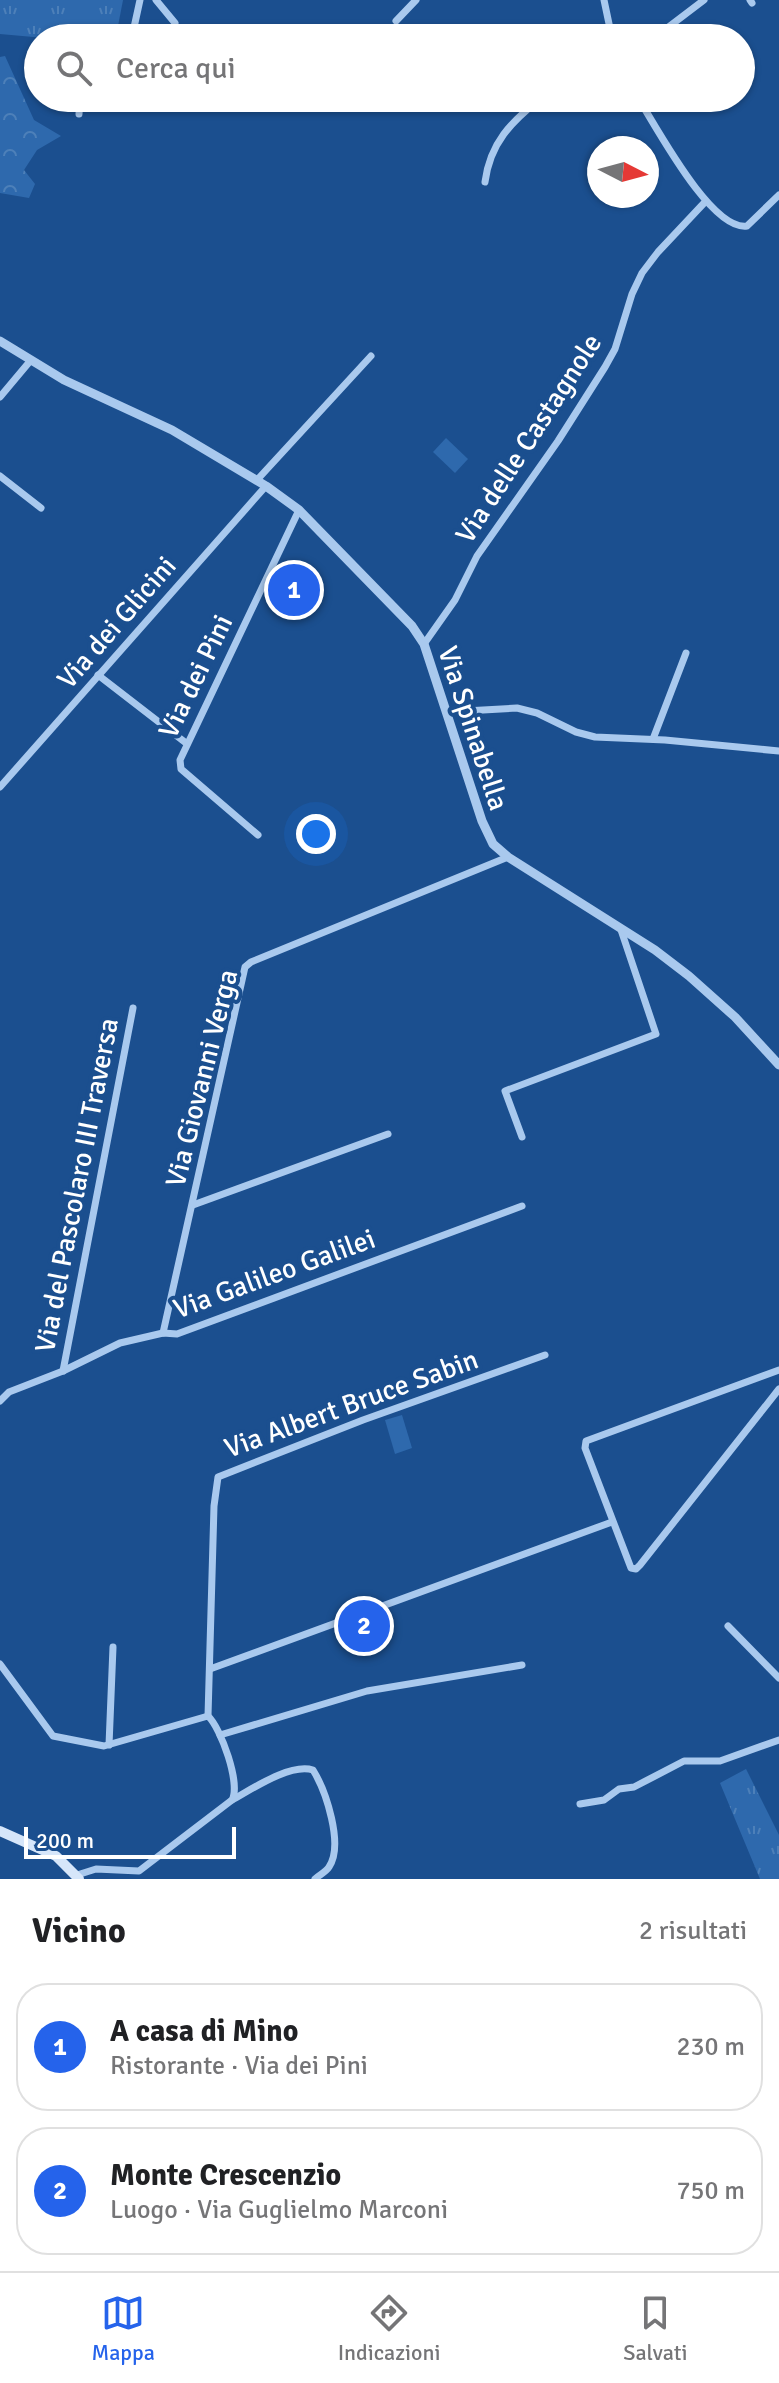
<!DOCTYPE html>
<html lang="it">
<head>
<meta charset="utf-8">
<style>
  :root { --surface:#fff; --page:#f2f2f2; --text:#202124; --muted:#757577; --line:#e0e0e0; --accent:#2563eb }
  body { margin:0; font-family:Signika,sans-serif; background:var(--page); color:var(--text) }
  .compass { position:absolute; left:587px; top:136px; width:72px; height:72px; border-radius:50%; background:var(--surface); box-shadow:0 2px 6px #0004; rotate:96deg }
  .scale { position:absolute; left:24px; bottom:20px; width:212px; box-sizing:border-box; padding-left:8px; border:4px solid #fff; border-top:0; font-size:22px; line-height:28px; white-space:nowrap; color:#fff; -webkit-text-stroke:6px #1b4f8f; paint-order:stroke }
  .you { position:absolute; left:316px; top:834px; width:28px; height:28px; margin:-20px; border:6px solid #fff; border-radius:50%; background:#1a73e8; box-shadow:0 0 0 12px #1a73e833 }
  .badge { display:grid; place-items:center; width:52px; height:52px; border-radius:50%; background:var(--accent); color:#fff; font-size:26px; font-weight:700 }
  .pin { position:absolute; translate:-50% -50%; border:4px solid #fff; box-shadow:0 2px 8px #0006 }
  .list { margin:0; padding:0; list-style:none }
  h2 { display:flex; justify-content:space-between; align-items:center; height:104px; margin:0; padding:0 32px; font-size:34px }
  h2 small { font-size:26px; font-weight:400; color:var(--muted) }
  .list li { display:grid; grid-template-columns:52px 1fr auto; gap:24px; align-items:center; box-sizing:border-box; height:128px; margin:0 16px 16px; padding:0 16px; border:2px solid var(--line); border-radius:32px }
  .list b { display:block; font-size:30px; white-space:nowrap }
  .list p { margin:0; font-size:26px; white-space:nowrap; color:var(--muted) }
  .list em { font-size:26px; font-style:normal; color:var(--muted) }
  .icon { flex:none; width:44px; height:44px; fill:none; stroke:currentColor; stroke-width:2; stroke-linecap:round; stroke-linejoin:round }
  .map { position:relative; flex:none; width:779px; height:1879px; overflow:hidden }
  .search { position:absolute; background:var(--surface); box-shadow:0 2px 6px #0004; left:24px; right:24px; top:24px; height:88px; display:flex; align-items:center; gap:20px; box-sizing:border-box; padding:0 28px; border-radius:44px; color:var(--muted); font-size:30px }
  .sheet { height:392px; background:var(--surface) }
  nav { display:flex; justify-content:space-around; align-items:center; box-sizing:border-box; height:112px; border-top:2px solid var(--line); background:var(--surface); font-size:22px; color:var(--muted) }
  nav a { display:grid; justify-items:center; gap:4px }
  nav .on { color:var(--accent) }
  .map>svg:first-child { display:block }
  .grass { fill:url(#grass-tufts) }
  .forest { fill:url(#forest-crowns) }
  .garden { fill:#2e69ad }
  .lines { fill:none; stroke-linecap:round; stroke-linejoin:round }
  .minor { stroke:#a9c9ee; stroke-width:7 }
  .tertiary { stroke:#a9c9ee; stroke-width:9 }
  .secondary { stroke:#d6e6fa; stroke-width:10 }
  .labels { text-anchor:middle; stroke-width:8; stroke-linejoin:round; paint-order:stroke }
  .street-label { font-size:28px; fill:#fff; stroke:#1b4f8f }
</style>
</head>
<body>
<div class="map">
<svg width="779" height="1879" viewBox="0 0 779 1879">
  <defs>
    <pattern id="grass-tufts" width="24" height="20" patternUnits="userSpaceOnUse" patternTransform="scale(2)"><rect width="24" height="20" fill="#2e69ad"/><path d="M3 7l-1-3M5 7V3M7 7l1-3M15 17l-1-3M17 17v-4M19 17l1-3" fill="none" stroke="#4d80b9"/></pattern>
    <pattern id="forest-crowns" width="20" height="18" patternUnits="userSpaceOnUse" patternTransform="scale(2)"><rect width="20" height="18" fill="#2e69ad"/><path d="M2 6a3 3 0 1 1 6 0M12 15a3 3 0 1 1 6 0" fill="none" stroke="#4d80b9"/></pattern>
  </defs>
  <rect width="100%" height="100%" fill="#1b4f8f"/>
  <g class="grass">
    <path d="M 0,0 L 123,0 L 117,31 L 108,38 L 45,38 L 0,34 Z"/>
    <path d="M 746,1769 L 779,1835 L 779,1879 L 760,1879 L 720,1783 Z"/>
  </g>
  <path class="forest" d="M 5,56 L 34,120 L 61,136 L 37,150 L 24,170 L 35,184 L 29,198 L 0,193 L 0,57 Z"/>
  <g class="garden">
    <path d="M 446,438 L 468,459 L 455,473 L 433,452 Z"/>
    <path d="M 402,1415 L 412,1448 L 395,1454 L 385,1420 Z"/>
  </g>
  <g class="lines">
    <g class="minor">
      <path d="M 156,0 L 175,23"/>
      <path d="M 604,0 L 612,38"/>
      <path d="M 750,0 L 752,3"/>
      <path d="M 396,21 L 416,0"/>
      <path d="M 128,38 L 133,32 L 140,0"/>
      <path d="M 654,38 L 704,0"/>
      <path d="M 127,98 L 128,106"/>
      <path d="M 381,98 L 398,103 L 414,98"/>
      <path d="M 442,98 L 455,98"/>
      <path d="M 638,98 C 656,126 711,231 747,226 L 779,195"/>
      <path d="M 79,114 L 80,98"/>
      <path d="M 485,182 C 490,143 511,122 541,98"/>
      <path d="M 0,397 L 31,360"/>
      <path d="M 0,476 L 41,508"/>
      <path d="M 257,480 L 371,356"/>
      <path d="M 424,644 L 455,600 L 477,556 L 558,441 L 605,367 L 615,349 L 632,294 L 642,273 L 658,252 L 705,202"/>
      <path d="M 98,675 L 186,743"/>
      <path d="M 447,712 L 517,708 L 537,713 L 576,732 L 595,737 L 665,740 L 779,751"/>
      <path d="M 653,739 L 686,653"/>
      <path d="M 0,787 L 266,486"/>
      <path d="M 258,835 L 181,769 L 180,760 L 299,510"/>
      <path d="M 522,1137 L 505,1091 L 656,1034 L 621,930"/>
      <path d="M 193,1205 L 388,1134"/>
      <path d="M 163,1333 L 245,967 L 251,962 L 508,857"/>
      <path d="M 779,1370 L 586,1441 L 585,1448 L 631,1568 L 636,1569 L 640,1565 L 779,1389"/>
      <path d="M 63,1371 L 133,1008"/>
      <path d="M 0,1401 L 9,1392 L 63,1371 L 120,1343 L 163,1333 L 177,1334 L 522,1206"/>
      <path d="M 728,1626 L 779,1678"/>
      <path d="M 0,1664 L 53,1736 L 104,1746 L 208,1716 C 221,1728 241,1784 232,1800 L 139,1871 L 96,1869 L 77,1875"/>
      <path d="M 210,1669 L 612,1522"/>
      <path d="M 208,1716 L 214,1506 L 218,1477 L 363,1420 L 545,1355"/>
      <path d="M 220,1735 L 367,1691 L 522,1665"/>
      <path d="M 109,1745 L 113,1647"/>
      <path d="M 232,1800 C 252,1789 290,1763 313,1770 C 326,1791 344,1845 329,1867 C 326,1872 319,1875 315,1879"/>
      <path d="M 580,1804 L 604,1800 L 619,1789 L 634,1787 L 684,1761 L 720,1761 L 779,1740"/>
    </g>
    <path class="tertiary" d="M 0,341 L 64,380 L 172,430 L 266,486 L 299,510 L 412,626 L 424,644 L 482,821 L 493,844 L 508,857 L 655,950 L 689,976 L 735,1017 L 779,1065"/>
    <path class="secondary" d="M 0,1831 L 56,1856 L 79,1879"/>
  </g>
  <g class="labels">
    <g class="street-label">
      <text transform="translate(528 438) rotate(-57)" y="10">Via delle Castagnole</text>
      <text transform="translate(116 622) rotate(-49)" y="10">Via dei Glicini</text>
      <text transform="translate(195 676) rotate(-64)" y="10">Via dei Pini</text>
      <text transform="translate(474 728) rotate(72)" y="10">Via Spinabella</text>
      <text transform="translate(201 1078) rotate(-76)" y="10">Via Giovanni Verga</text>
      <text transform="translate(76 1185) rotate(-79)" y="10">Via del Pascolaro III Traversa</text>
      <text transform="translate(274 1273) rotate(-20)" y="10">Via Galileo Galilei</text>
      <text transform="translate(351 1403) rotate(-20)" y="10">Via Albert Bruce Sabin</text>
    </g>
  </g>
</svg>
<svg class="compass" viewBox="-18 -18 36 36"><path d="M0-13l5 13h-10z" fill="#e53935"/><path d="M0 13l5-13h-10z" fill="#757577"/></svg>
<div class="scale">200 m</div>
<div class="you"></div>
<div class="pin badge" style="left:294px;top:590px">1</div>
<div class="pin badge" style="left:364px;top:1626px">2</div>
<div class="search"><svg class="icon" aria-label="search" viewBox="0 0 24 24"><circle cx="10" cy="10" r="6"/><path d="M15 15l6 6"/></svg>Cerca qui</div>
</div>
<section class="sheet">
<h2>Vicino<small>2 risultati</small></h2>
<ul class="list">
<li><span class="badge">1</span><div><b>A casa di Mino</b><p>Ristorante · Via dei Pini</p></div><em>230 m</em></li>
<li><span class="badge">2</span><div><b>Monte Crescenzio</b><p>Luogo · Via Guglielmo Marconi</p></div><em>750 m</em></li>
</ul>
</section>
<nav>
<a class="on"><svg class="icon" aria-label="map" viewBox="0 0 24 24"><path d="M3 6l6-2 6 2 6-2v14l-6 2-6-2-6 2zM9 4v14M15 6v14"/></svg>Mappa</a>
<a><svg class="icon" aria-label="directions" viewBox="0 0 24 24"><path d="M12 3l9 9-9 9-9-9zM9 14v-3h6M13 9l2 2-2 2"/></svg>Indicazioni</a>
<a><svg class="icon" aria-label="saved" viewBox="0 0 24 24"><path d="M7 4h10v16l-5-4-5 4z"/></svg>Salvati</a>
</nav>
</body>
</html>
